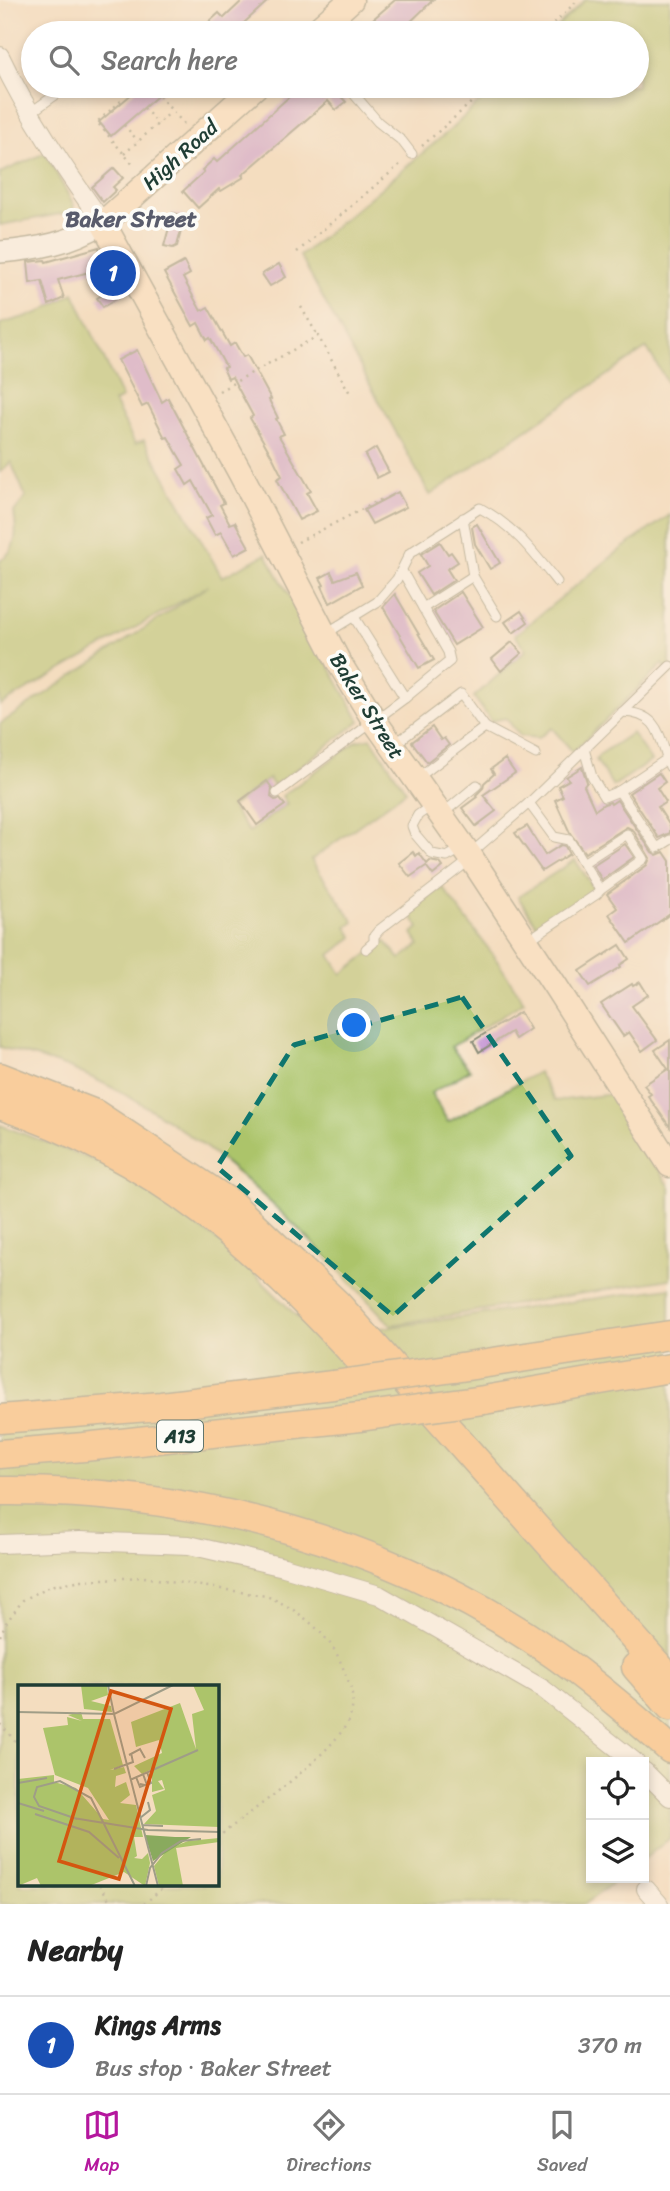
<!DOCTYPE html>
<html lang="en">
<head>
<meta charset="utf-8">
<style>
  :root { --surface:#fff; --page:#f6f6f6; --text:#222; --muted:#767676; --line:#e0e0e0; --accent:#b5179e }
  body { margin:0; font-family:Sriracha,sans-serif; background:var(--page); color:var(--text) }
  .controls { position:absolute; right:21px; bottom:21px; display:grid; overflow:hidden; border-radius:0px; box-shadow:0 4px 10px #0003 }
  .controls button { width:63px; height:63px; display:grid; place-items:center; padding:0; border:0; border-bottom:2px solid var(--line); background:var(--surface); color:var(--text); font:35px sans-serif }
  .you { position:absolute; left:355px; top:1026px; width:24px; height:24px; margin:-18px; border:5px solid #fff; border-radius:50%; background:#1a73e8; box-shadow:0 0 0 10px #1a73e833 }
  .badge { display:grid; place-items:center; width:46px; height:46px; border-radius:50%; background:var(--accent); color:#fff; font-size:23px; font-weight:700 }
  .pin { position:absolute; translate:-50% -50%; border:4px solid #fff; box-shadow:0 2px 7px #0006 }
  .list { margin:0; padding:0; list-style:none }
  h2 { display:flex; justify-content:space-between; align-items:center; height:91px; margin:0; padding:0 28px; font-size:30px }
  h2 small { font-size:23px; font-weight:400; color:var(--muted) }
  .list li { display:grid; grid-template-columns:46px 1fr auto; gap:21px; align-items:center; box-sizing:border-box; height:98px; padding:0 28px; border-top:2px solid var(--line) }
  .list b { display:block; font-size:26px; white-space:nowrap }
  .list p { margin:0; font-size:23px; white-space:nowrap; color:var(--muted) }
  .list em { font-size:23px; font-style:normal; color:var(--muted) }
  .icon { flex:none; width:38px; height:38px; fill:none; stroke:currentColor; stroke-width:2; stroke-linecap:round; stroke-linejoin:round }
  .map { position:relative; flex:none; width:670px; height:1904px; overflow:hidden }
  .search { position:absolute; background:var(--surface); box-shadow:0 4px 10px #0003; left:21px; right:21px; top:21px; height:77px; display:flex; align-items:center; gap:18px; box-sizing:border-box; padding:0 24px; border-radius:38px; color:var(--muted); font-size:26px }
  .sheet { height:189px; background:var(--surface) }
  nav { display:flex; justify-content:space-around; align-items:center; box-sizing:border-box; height:98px; border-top:2px solid var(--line); background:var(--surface); font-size:19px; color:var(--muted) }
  nav a { display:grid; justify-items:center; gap:4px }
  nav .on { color:var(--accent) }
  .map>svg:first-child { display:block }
  .green { fill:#acc46a; stroke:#66804f; stroke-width:2; fill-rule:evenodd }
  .building { fill:#c696d4 }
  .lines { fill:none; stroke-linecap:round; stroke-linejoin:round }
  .service-casing { stroke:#8a8d7a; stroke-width:11 }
  .minor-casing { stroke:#8a8d7a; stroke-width:20 }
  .tertiary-casing { stroke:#8a8d7a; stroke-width:24 }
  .secondary-casing { stroke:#8a8d7a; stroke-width:27 }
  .trunk-casing { stroke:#8a8d7a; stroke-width:31 }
  .path { stroke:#8a8d7a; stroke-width:2.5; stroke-dasharray:2 5; stroke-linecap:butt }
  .service { stroke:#fff; stroke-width:9 }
  .minor { stroke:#fff; stroke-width:18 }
  .tertiary { stroke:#fff; stroke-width:21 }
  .secondary { stroke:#ffe4c6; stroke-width:24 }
  .trunk { stroke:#ffbb71; stroke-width:28 }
  .trunk-bridge-casing { stroke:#8a8d7a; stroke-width:31; stroke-linecap:butt }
  .trunk-bridge { stroke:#ffbb71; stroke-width:28 }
  .marked { fill:none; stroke:#0f766e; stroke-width:5; stroke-dasharray:14 9; stroke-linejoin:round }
  .labels { text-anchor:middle; stroke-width:7; stroke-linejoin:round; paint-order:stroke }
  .shield { fill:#fdfcf7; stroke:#62766e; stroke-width:2 }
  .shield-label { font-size:19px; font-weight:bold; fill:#1f3d34 }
  .street-label { font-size:21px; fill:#1f3d34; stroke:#fdfcf7 }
  .neighbourhood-label { font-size:23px; font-weight:bold; fill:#595c6c; stroke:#fdfcf7 }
  .inset-road { fill:none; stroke:#9f9d87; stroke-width:2 }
  .view { fill:#d45610; fill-opacity:0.15; stroke:#d45610; stroke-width:3.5 }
  .inset-edge { fill:none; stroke:#1f3d34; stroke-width:3.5 }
</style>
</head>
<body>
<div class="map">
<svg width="670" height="1904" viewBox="0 0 670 1904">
  <rect width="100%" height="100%" fill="#fdfcf7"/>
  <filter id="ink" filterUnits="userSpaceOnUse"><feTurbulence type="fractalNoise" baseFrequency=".0143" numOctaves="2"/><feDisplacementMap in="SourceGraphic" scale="14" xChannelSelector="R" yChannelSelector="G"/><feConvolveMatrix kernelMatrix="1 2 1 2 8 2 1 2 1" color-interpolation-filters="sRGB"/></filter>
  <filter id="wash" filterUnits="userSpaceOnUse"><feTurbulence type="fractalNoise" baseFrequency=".00686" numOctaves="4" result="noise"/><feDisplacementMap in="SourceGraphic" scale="28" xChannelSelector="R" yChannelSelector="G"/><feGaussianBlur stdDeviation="1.57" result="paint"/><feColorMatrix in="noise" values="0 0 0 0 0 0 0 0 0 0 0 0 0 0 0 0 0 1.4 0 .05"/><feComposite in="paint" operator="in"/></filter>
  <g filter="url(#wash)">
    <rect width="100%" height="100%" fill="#f4ddbf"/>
    <g class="green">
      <path d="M 585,0 L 670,0 L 670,387 L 647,348 L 430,495 L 300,256 L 450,130 L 496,86 L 637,86 L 637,33 L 551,33 Z"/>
      <path d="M 45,153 L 74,205 L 72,212 L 0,225 L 0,173 Z"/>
      <path d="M 74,293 L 122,398 L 114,402 L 135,444 L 144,440 L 222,577 L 266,554 L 360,721 L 274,786 L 269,779 L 231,807 L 249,832 L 287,804 L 282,796 L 357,741 L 371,738 L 406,791 L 311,860 L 354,922 L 347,927 L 353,937 L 330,955 L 342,974 L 385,941 L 400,959 L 419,945 L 412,933 L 419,928 L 409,911 L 442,887 L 494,956 L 524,1002 L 451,1047 L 470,1070 L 431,1093 L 448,1122 L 538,1072 L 555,1101 L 613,1094 L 670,1187 L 670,1279 L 391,1325 C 297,1225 202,1122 72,1069 C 49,1060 24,1054 0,1047 L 0,724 L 208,586 L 0,705 L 0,561 C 18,549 17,532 14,512 L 26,497 L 11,462 L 0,472 L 0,324 L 38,313 Z"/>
      <path d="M 670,515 L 670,673 L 663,664 L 573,752 L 552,728 L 538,738 L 520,736 L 506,718 L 491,721 L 474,697 L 526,650 L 515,635 L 620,550 Z"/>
      <path d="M 632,733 L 651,761 L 613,786 L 596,760 L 599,755 Z"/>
      <path d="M 575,860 L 595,890 L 538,927 L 518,897 Z"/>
      <path d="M 0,1125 L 109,1166 L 226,1246 L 318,1337 L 670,1288 L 670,1838 L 644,1859 L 644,1762 L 591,1762 L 591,1878 L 619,1878 L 585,1904 L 0,1904 ZM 19,1687 L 217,1687 L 217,1885 L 19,1885 Z"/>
    </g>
    <g id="blocks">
      <g class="building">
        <path d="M 243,0 L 269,0 L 233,33 L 207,33 L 214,27 L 209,22 L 219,13 L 224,18 Z"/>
        <path d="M 395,0 L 433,0 L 399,33 L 357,33 Z"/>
        <path d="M 141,86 L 169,86 L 111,136 L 99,122 Z"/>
        <path d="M 301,86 L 327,86 L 333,93 L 336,91 L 346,102 L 336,110 L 328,101 L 242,175 L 244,177 L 221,191 L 219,189 L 198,208 L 183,191 L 204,172 L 202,170 L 214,159 L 217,162 Z"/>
        <path d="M 114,168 L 123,178 L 113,187 L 116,190 L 103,202 L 92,187 Z"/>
        <path d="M 173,213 L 185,216 L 177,246 L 173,248 L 164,246 Z"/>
        <path d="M 99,247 L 105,268 L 58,280 L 64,298 L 49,305 L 42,281 L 30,283 L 28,262 L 45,260 L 46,262 Z"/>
        <path d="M 184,262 L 190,274 L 183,278 L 201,311 L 208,307 L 230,346 L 235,343 L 243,357 L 247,355 L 271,399 L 269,400 L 278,418 L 276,419 L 284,434 L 279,436 L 311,491 L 307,493 L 317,511 L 299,520 L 277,479 L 282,476 L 273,458 L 250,418 L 253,416 L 232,377 L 228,379 L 223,368 L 226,367 L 210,338 L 207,340 L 198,323 L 193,326 L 164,273 Z"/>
        <path d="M 279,264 L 286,277 L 270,286 L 262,274 Z"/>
        <path d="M 118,286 L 123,295 L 103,307 L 97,298 Z"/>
        <path d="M 137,350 L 162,402 L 168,398 L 224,503 L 220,505 L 230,524 L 235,522 L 249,547 L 234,555 L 221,532 L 215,535 L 206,518 L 212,515 L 193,481 L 187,485 L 178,469 L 184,465 L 177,453 L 168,437 L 165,438 L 148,404 L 142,407 L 118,360 Z"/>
        <path d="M 376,448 L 389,472 L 377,478 L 365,455 Z"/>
        <path d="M 398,492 L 406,507 L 372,524 L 364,510 Z"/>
        <path d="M 477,524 L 500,563 L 490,569 L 475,544 L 472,527 Z"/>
        <path d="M 440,542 L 448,554 L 451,552 L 458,562 L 447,569 L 454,580 L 431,595 L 417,573 L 428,566 L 421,554 Z"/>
        <path d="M 331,572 L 335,580 L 356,572 L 362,585 L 330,603 L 322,586 L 324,585 L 320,578 Z"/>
        <path d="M 461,592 L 483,627 L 454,645 L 433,611 Z"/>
        <path d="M 395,594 L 434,660 L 419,668 L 383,607 Z"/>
        <path d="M 521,611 L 528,622 L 513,633 L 505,622 Z"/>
        <path d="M 512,642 L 522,653 L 501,671 L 492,659 Z"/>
        <path d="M 432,727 L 441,740 L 444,738 L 449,745 L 427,762 L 412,742 Z"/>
        <path d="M 505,759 L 515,773 L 483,795 L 496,811 L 476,826 L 462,808 L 477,797 L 476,795 L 483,788 L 484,783 L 494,774 L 491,769 Z"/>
        <path d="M 582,767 L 587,782 L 584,786 L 595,810 L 604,804 L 610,802 L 611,804 L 617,800 L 652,852 L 657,855 L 664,852 L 670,861 L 670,914 L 629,943 L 609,914 L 617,908 L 607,894 L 647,865 L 650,858 L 633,830 L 627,827 L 585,853 L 570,833 L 555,800 L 563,796 L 558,786 L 569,780 L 566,777 Z"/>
        <path d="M 659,773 L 665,782 L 657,788 L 666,802 L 658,807 L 670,826 L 670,833 L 659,838 L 629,793 Z"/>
        <path d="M 267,781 L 272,788 L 271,797 L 275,800 L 280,799 L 285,805 L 257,825 L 240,801 Z"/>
        <path d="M 527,826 L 545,855 L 561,845 L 565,846 L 569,854 L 542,871 L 515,833 Z"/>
        <path d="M 625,844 L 634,857 L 602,880 L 593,865 Z"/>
        <path d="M 413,852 L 416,856 L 419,853 L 427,864 L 430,861 L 440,863 L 443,867 L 433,875 L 426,866 L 410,877 L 399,863 Z"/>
        <path d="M 620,945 L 629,959 L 620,965 L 621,967 L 590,986 L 580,971 Z"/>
        <path d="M 640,982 L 648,995 L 632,1006 L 657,1040 L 642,1051 L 629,1032 L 623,1036 L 601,1004 L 632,984 L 633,986 Z"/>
        <path d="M 520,1012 L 530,1029 L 515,1039 L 511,1032 L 479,1052 L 473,1041 Z"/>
        <path d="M 670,1040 L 670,1127 L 648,1096 L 651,1094 L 644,1085 L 668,1069 L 655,1050 Z"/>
      </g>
    </g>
  </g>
  <g filter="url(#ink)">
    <use href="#blocks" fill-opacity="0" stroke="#8a8d7a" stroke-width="2"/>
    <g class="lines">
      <g class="service-casing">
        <g id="service">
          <path d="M 347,86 L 378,122 L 402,141 L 412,154"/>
          <path d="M 30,113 L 68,86"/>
          <path d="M 473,576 L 497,616"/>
          <path d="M 423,608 L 473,576 L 463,518"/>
          <path d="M 354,617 L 405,698"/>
          <path d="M 325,634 L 377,602 L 397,579 L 410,553 L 480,508 C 514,526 534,553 557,582"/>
          <path d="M 622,712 C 661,713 659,738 670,767"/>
          <path d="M 485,727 L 536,754"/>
          <path d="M 395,744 L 461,694 L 485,727 L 416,779"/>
          <path d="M 584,749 L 592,777 L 604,797 L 619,791 L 657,848 L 670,840"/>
          <path d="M 619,791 L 667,759"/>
          <path d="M 277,793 L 405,698 L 450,661 L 448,652 L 402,571"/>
          <path d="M 529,803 L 554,837 L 569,840 L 600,890 L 643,859 L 627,834 L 583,863"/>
          <path d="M 431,806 L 418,815 L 412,826 L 415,834 L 432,854 L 447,857 L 461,849"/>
          <path d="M 441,815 L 477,785"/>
          <path d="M 470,854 L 529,803 L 670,666"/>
          <path d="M 527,941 L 597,894 L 600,890"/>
          <path d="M 366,949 L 374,942 L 374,936 L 379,930 L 470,860"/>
        </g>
      </g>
      <g class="minor-casing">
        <g id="minor">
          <path d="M 0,56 C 28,115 65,170 103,223"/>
          <path d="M 0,1544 L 80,1541 L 189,1545 L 284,1567 L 379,1595 L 543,1689 L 635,1762"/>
          <path d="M 644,1771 L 670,1797"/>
          <path d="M 646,1889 L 659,1904"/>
        </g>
      </g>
      <g class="tertiary-casing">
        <path id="tertiary" d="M 0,252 C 37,249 71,243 103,223"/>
      </g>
      <g class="secondary-casing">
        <g id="secondary">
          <path d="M 314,33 L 351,0"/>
          <path d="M 256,86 L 103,223 L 241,474 L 338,661 L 374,720 L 472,859 L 556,987 L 670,1165"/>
        </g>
      </g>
      <g class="trunk-casing">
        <g id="trunk">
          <path d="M 0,1077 L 95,1114 L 231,1204 L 337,1304 L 670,1679"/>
          <path d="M 0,1105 C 156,1156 260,1249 368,1369"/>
          <path d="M 454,1368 L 670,1335"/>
          <path d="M 484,1400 L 670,1368"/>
          <path d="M 0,1419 L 161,1406 L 333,1385"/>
          <path d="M 0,1454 L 84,1447 L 360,1417"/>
          <path d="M 0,1491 C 196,1489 394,1542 555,1655 C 596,1684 633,1716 670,1749"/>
          <path d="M 636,1667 L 670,1706"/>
        </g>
      </g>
      <g class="path">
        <path d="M 544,33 L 578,0"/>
        <path d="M 150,86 L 185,125"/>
        <path d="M 134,89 L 139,86"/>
        <path d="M 121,101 L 97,122 L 135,167"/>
        <path d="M 144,108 L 158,124"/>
        <path d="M 124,125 L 138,141"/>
        <path d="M 422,146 L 490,86"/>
        <path d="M 124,154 L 171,112"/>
        <path d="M 297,252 L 403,162"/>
        <path d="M 301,307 L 318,336"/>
        <path d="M 219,391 L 318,336 L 351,395"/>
        <path d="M 298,542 L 382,499"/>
        <path d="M 0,1636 L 6,1623 L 23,1600 L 50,1586 L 82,1580 L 144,1577 L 266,1596 C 295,1607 329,1633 341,1663 C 348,1680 356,1695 351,1714 C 341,1750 248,1813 217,1838"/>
        <path d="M 0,1724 L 19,1745"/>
        <path d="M 100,1885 L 112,1904"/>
        <path d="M 144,1904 L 166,1885"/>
      </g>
      <use href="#service" class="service"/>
      <use href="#minor" class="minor"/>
      <use href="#tertiary" class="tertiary"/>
      <use href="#secondary" class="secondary"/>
      <use href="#trunk" class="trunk"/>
      <g class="trunk-bridge-casing">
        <g id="trunk-bridge">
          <path d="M 333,1385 L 454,1368"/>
          <path d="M 360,1417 L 484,1400"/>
        </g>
      </g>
      <use href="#trunk-bridge" class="trunk-bridge"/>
    </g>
  </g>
  <path d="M0 0H670V1904H0ZM 462,997 L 571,1156 L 393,1316 L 217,1167 L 294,1045 Z" fill="#f4ddbf" fill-opacity=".55" fill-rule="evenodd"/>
  <path class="marked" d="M 462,997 L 571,1156 L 393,1316 L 217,1167 L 294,1045 Z"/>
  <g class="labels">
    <rect class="shield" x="157" y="1420.5" width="46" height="31" rx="5"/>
    <g class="shield-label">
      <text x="180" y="1443">A13</text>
    </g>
    <g class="street-label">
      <text transform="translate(180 155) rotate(-42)" y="7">High Road</text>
      <text transform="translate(367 706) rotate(58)" y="7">Baker Street</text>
    </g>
    <g class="neighbourhood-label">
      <text x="131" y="227">Baker Street</text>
    </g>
  </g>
  <g transform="translate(18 1685)">
    <rect width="201" height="201" fill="#f4ddbf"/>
    <path d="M 63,0 L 89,0 L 90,10 L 73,16 L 93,21 L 94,27 L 66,24 ZM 175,0 L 201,0 L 201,142 L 126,139 L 138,126 L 134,110 L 147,105 L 144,95 L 140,96 L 146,104 L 134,107 L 134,84 L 124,89 L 116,81 L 144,68 L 141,55 L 118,62 L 113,37 L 162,18 L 178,64 L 174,29 L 186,25 ZM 63,27 L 65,34 L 92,34 L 105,80 L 92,85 L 106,82 L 108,88 L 98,91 L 97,102 L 108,97 L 112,110 L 102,118 L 118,120 L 125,152 L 116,152 L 119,171 L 116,173 L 124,174 L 130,168 L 132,178 L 127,201 L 106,187 L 71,201 L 23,201 L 19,193 L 0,201 L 0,94 L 36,90 L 36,97 L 58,103 L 85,134 L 91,135 L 70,103 L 37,90 L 25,43 L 50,40 L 49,32 L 64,36 L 50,30 ZM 201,153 L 201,157 L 158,163 L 165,201 L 141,201 L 136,181 L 150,164 L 170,156 Z" fill="#acc46a"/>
    <path d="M 127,150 L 157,152 L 173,152 L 135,176 Z" fill="#89aa5e"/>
    <path class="inset-road" d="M 0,27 L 96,29 L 90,0M 111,70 L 122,64 L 127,73M 96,84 L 115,77 L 113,68M 125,89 L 129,100 L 133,98 L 129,87M 118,92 L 122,102 L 127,100 L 122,99M 112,95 L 180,65M 0,98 L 29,93M 0,118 L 26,126M 17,129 L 71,147 L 101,173M 55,133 L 130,145 L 202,147M 122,133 L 132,125 L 130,117M 59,134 L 21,121 L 16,112 L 19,102 L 42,96 L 73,113 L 117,201M 124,140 L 145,141M 128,201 L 132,183 L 144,168 L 163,156 L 183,154M 140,201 L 96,29 L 155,0"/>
    <path class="view" d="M 93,6 L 153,24 L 101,194 L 41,176 Z"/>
    <rect width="201" height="201" class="inset-edge"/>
  </g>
</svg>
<div class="controls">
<button><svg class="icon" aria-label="locate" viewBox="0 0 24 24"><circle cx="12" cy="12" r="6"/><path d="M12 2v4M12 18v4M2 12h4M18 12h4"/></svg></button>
<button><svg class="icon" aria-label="layers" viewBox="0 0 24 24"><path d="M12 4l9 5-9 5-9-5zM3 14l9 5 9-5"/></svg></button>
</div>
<div class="you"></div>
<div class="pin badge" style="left:113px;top:273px;background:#1a4fb4">1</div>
<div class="search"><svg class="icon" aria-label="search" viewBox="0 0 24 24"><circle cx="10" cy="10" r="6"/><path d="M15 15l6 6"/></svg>Search here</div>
</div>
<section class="sheet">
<h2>Nearby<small></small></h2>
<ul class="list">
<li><span class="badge" style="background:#1a4fb4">1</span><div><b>Kings Arms</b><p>Bus stop · Baker Street</p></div><em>370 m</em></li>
</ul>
</section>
<nav>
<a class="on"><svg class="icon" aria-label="map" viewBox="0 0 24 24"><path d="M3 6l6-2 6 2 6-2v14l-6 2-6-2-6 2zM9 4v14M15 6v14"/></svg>Map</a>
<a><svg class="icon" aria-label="directions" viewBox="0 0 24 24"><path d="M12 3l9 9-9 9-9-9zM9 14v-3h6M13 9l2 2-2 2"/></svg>Directions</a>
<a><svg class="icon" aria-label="saved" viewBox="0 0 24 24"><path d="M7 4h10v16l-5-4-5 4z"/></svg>Saved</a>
</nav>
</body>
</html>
